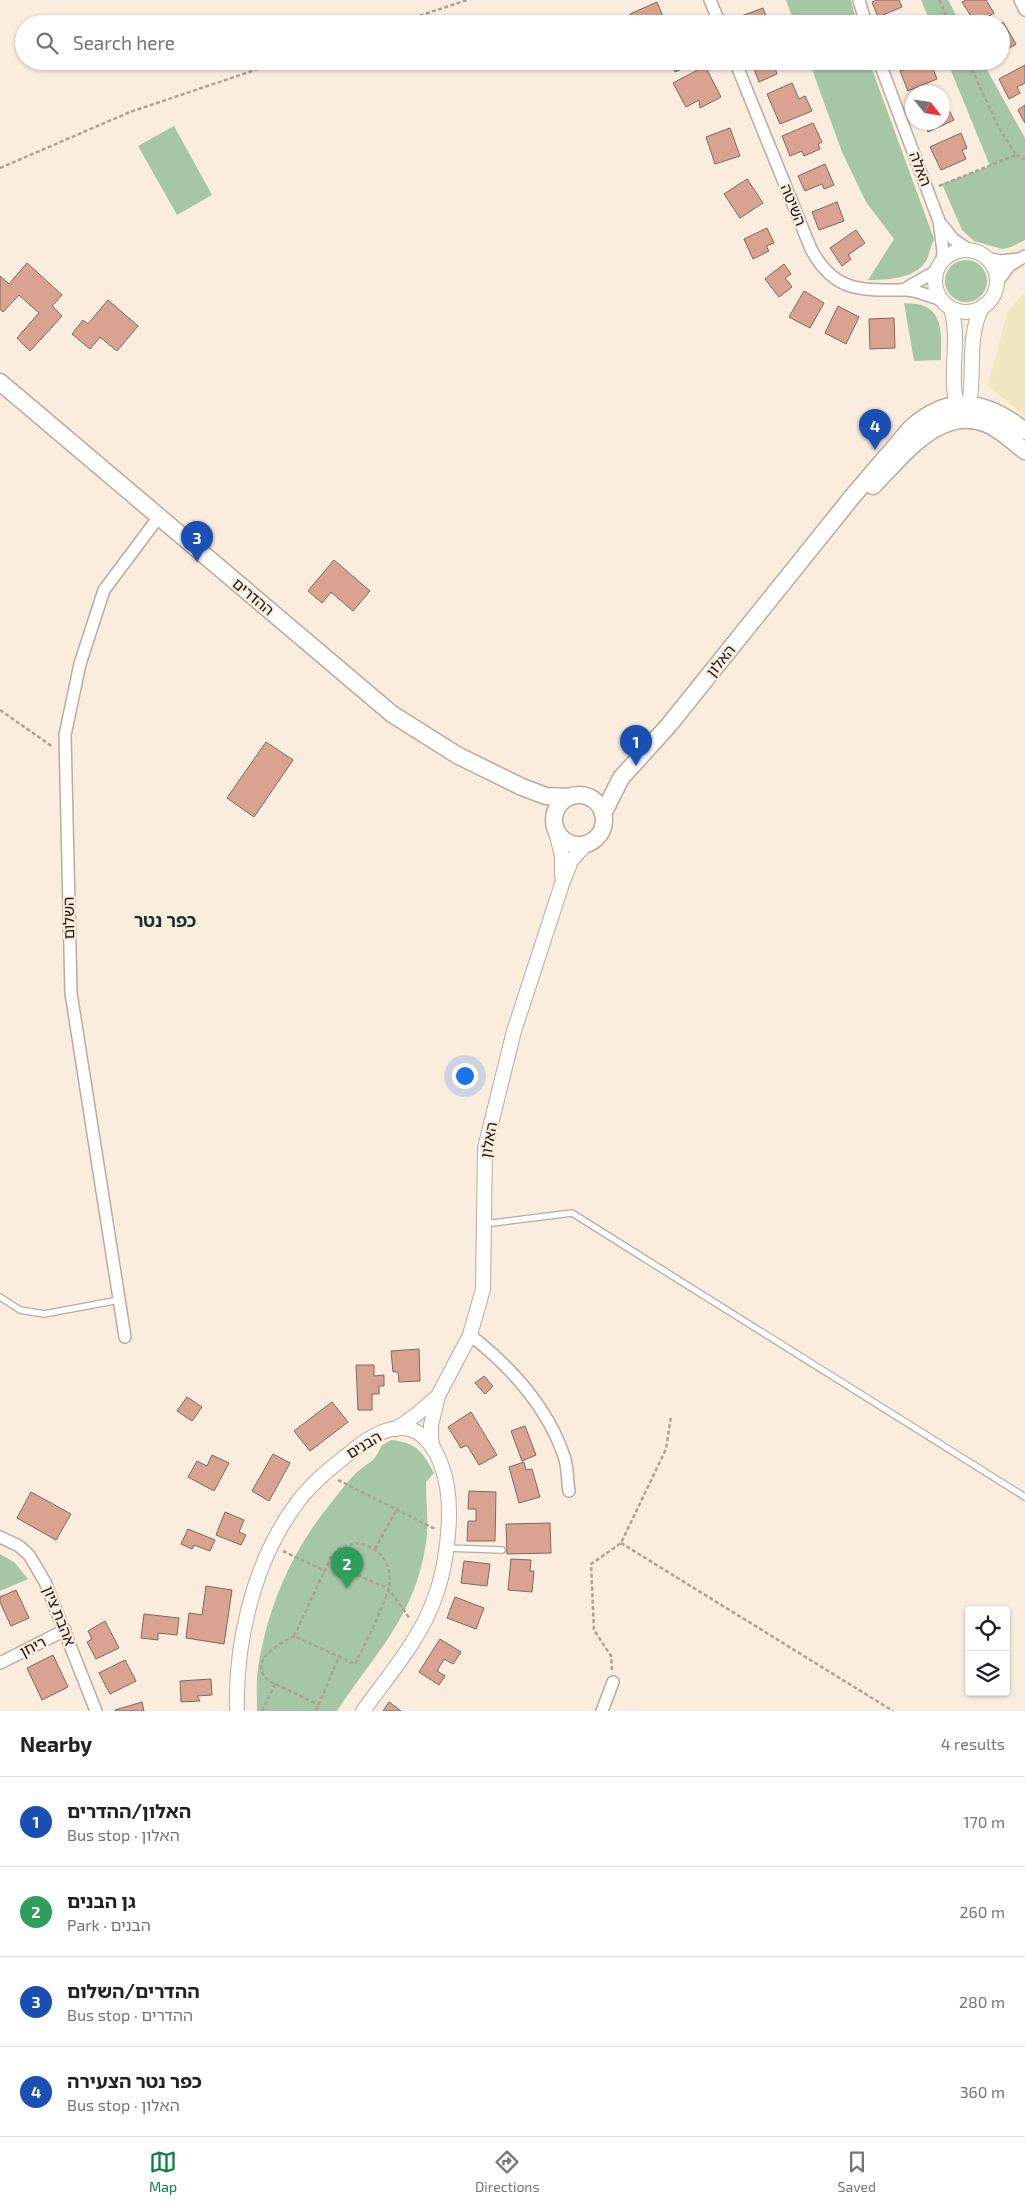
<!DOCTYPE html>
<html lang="en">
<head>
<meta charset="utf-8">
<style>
  :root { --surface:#fff; --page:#f6f6f6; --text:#202124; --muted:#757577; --line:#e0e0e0; --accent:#0b8043 }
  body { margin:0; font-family:"Exo 2","Noto Sans Hebrew",sans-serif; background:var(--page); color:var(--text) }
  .controls { position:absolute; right:15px; bottom:15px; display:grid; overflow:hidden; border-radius:5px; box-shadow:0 1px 4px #0004 }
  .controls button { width:45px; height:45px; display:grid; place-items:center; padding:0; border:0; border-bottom:1px solid var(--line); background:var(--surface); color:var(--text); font:25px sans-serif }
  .compass { position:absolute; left:905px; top:85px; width:45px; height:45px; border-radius:50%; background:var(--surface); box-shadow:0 1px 4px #0004; rotate:120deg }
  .you { position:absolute; left:464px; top:1075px; width:18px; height:18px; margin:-12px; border:4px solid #fff; border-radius:50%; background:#1a73e8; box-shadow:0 0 0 8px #1a73e833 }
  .badge { display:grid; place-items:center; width:32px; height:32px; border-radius:50%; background:var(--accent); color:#fff; font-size:16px; font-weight:700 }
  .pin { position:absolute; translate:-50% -41px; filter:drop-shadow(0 1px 2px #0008) }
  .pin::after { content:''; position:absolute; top:26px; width:18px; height:15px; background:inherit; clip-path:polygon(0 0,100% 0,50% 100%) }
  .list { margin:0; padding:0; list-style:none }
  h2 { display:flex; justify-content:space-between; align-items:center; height:65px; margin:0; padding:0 20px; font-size:21px }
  h2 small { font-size:16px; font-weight:400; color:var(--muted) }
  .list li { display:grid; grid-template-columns:32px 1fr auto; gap:15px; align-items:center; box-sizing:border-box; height:90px; padding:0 20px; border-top:1px solid var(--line) }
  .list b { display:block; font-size:19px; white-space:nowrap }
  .list p { margin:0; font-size:16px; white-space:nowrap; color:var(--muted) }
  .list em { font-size:16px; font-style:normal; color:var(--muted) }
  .icon { flex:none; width:28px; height:28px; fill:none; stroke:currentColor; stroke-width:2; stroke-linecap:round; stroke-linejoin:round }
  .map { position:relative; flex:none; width:1025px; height:1711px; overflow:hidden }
  .search { position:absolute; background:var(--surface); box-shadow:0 1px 4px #0004; left:15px; right:15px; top:15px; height:55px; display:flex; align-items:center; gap:12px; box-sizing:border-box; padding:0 18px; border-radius:28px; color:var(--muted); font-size:19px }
  .sheet { height:425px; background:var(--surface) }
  nav { display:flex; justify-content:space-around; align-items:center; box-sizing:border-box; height:70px; border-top:1px solid var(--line); background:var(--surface); font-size:14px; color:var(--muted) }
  nav a { display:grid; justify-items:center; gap:2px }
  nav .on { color:var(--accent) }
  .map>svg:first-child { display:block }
  .green { fill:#a6c7a6 }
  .sand { fill:#f0e6c0 }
  .building { fill:#daa290; stroke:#7b6963 }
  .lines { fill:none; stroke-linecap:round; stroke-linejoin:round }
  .service-casing { stroke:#b9ab9d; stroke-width:8 }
  .minor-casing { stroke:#b9ab9d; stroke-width:14 }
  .tertiary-casing { stroke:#b9ab9d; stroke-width:16 }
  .secondary-casing { stroke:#b9ab9d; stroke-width:19 }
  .path { stroke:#aba195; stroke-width:2.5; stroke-dasharray:4 2.5; stroke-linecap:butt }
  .service { stroke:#fff; stroke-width:5.5 }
  .minor { stroke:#fff; stroke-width:11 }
  .tertiary { stroke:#fff; stroke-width:14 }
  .secondary { stroke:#fff; stroke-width:16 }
  .labels { text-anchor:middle; stroke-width:4.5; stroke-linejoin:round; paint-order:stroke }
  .street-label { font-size:15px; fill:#140f0b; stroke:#fbedde }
  .quarter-label { font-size:18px; font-weight:bold; fill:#13342e; stroke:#fbedde }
</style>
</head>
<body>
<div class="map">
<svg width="1025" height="1711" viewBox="0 0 1025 1711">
  <rect width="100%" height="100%" fill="#fbedde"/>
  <g class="green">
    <path d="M 786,0 L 851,0 L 857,24 L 795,24 Z"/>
    <path d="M 921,0 L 948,0 L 961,24 L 931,24 Z"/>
    <path d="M 809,61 L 869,61 L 934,239 C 931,246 929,255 926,261 C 915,279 886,280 868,280 L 894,239 L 866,202 L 842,152 Z"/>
    <path d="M 947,61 L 982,61 L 1025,138 L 1025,240 L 1011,247 L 1002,249 L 974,241 L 962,230 L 942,184 L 990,166 Z"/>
    <path d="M 174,126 L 212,195 L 177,215 L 138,146 Z"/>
    <circle cx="966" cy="281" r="21"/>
    <path d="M 904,303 C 910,304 918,303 924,306 C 945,314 941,342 941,360 L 914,361 Z"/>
    <path d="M 391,1440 C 417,1443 422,1451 434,1473 L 426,1482 C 426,1501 429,1524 426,1543 C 415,1617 375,1653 337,1711 L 257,1711 C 257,1697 256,1682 258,1669 C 267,1608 292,1550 331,1503 C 339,1493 347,1482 356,1473 C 368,1462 375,1463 381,1446 Z"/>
    <path d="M 0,1554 L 15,1563 L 28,1579 L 0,1591 Z"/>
  </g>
  <path class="sand" d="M 1025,291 L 1025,416 L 988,386 L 1007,313 Z"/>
  <g class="building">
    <path d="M 877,0 L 899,0 L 902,7 L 878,17 L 872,2 Z"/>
    <path d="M 966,0 L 986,0 L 994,13 L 983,20 L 980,17 L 974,21 L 962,2 Z"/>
    <path d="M 657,2 L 666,24 L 635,24 L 630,14 Z"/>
    <path d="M 763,8 L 769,24 L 738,24 L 736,18 Z"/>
    <path d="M 1003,22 L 1016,44 L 1001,53 L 1000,24 Z"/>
    <path d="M 670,61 L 695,61 L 696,63 L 675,72 Z"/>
    <path d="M 751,61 L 775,61 L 773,62 L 777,74 L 759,82 Z"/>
    <path d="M 926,61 L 930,61 L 937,79 L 908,91 L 900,71 Z"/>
    <path d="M 1025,65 L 1025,83 L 1017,87 L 1020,93 L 1009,99 L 999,79 Z"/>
    <path d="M 705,66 L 721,97 L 700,108 L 699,100 L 686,107 L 673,83 Z"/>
    <path d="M 792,83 L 799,99 L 805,96 L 812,111 L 780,124 L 767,94 Z"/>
    <path d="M 944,100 L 954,120 L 928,132 L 924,122 L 942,122 L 942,101 Z"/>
    <path d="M 1025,105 L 1025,123 L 1018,110 Z"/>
    <path d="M 813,123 L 822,142 L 818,144 L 820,149 L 804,156 L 802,151 L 790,156 L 782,136 Z"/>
    <path d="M 730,128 L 740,156 L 715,164 L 706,137 Z"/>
    <path d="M 961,133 L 967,148 L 962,150 L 966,159 L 941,170 L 930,147 Z"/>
    <path d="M 825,164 L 834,185 L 824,189 L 822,184 L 805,191 L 798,176 Z"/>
    <path d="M 747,179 L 763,203 L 740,218 L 724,194 Z"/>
    <path d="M 837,202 L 844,221 L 819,230 L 812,212 Z"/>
    <path d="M 767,228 L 774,243 L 766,246 L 769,251 L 753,259 L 744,239 Z"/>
    <path d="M 856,230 L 865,243 L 848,255 L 851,259 L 842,266 L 830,248 Z"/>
    <path d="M 27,263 L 62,295 L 52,306 L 62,316 L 30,351 L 17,338 L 39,313 L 19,295 L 3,312 L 0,309 L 0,276 L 9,284 Z"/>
    <path d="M 784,264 L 791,274 L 785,278 L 792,287 L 779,297 L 765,279 Z"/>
    <path d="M 804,291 L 824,303 L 810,328 L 789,317 Z"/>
    <path d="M 108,300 L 138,326 L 117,351 L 100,337 L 90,349 L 72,334 L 83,320 L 88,324 Z"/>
    <path d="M 838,306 L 859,317 L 846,344 L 825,333 Z"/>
    <path d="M 894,318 L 895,348 L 870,349 L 869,319 Z"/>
    <path d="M 334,560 L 370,591 L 353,611 L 331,592 L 322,603 L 308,591 Z"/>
    <path d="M 266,742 L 293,760 L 254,817 L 227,798 Z"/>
    <path d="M 419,1349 L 420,1381 L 399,1382 L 398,1372 L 393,1372 L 391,1351 Z"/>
    <path d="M 356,1365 L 374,1365 L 374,1376 L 384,1375 L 384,1386 L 379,1386 L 379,1394 L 372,1394 L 372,1410 L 358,1410 Z"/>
    <path d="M 484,1376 L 493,1386 L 485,1394 L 475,1383 Z"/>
    <path d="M 187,1397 L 202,1407 L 192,1421 L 177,1411 Z"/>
    <path d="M 332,1402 L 348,1422 L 310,1451 L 294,1431 Z"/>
    <path d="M 471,1412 L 497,1455 L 479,1465 L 467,1445 L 461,1448 L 448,1427 Z"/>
    <path d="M 525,1426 L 536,1455 L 522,1461 L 511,1431 Z"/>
    <path d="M 273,1454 L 290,1463 L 269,1501 L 252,1491 Z"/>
    <path d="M 212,1455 L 229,1463 L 214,1491 L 188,1477 L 197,1461 L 207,1466 Z"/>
    <path d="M 524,1462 L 526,1470 L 532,1469 L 540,1497 L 519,1503 L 509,1467 Z"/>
    <path d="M 469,1491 L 496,1492 L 495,1541 L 467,1541 L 468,1521 L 476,1521 L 476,1509 L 468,1509 Z"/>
    <path d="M 31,1492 L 71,1514 L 56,1540 L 17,1518 Z"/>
    <path d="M 225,1512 L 244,1520 L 239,1532 L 246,1535 L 241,1545 L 216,1535 Z"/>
    <path d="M 550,1523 L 551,1553 L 507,1554 L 506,1524 Z"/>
    <path d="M 188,1529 L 215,1540 L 210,1551 L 194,1545 L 192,1549 L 181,1544 Z"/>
    <path d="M 511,1559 L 531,1560 L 530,1571 L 534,1571 L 532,1592 L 508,1590 Z"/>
    <path d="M 464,1561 L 490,1564 L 487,1586 L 461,1583 Z"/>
    <path d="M 206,1586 L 232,1590 L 224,1644 L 186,1638 L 189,1613 L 202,1615 Z"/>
    <path d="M 16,1590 L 29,1618 L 11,1626 L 0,1602 L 0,1597 Z"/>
    <path d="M 455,1597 L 484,1608 L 476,1629 L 447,1618 Z"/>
    <path d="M 144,1614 L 179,1618 L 177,1635 L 158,1633 L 158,1640 L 141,1638 Z"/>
    <path d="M 105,1621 L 119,1648 L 96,1659 L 87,1642 L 92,1639 L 88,1631 Z"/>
    <path d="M 440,1639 L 461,1652 L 453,1664 L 444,1659 L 437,1671 L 445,1676 L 439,1685 L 419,1672 Z"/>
    <path d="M 53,1655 L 68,1687 L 42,1700 L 27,1668 Z"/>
    <path d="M 125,1660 L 136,1681 L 110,1694 L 99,1673 Z"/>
    <path d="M 211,1679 L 212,1695 L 197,1696 L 200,1701 L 181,1702 L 180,1681 Z"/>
    <path d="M 142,1702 L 144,1711 L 115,1711 L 115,1710 Z"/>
    <path d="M 389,1702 L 401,1711 L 383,1711 Z"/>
  </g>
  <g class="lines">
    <g class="service-casing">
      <g id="service">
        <path d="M 485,1224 L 572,1213 L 1025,1497"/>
        <path d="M 0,1297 L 20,1310 L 44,1314 L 119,1300"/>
        <path d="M 447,1548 L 502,1550"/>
      </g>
    </g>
    <g class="minor-casing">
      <g id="minor">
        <path d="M 710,0 L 720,24"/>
        <path d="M 859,0 L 866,24"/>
        <path d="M 1020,0 L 1025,10"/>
        <path d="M 735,61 L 811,249 C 835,294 863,290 907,290 C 918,291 930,296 941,300"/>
        <path d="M 879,61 L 939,221 L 943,251 L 942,261"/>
        <path d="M 942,225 L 953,239 L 969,250"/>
        <path d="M 986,258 L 1001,261 L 1018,259"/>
        <path d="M 996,284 L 1009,266 L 1025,256"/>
        <path d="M 903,290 L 936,271"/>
        <path d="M 470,1335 C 511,1367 547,1406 564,1456 C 568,1467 567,1480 569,1491"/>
        <path d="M 125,1337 L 71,993 L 65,735 L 80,664 L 104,590 L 158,518"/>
        <path d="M 0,1537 L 19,1546 L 29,1555 L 45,1582 L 96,1711"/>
        <path d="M 0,1663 L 65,1630"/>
        <path d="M 602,1711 L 613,1682"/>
      </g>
    </g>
    <g class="tertiary-casing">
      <g id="tertiary">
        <circle cx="966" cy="281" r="31"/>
        <path d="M 951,309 C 962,344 945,382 961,415"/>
        <path d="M 966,415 C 978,380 964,339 983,306"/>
        <path d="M 556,832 L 562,856 L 562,876"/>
        <path d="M 396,1429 L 416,1415 L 438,1396"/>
        <path d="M 433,1448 L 431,1439 L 431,1425 L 438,1396 L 470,1335 L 483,1289 L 485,1148 L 514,1031 L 562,884 L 571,861 L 585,845"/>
        <path d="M 237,1711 C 235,1644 253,1566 292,1510 C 307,1487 329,1469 351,1452 C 365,1440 389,1424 409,1429 C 426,1433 437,1452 442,1467 C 450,1489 450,1512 448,1534 C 442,1615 408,1649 363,1711"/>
      </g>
    </g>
    <g class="secondary-casing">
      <g id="secondary">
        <path d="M 0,382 L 392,714 L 457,755 L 522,787 L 546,796 L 569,797"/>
        <path d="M 873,486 C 902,457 940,404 987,424 C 1001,430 1013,442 1025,451"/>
        <circle cx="579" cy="820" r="25"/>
        <path d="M 603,814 L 621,778 L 669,725 L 852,497 L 911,428 C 950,393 986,400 1025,431"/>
      </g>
    </g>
    <g class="path">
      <path d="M 939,0 L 950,24"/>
      <path d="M 395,24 L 467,0"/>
      <path d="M 1016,155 L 1025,159"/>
      <path d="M 0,168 L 130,112 L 282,61"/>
      <path d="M 939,186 L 1016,155 L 999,128 L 968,61"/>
      <path d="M 0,710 L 53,747"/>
      <path d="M 338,1480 L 435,1529"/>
      <path d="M 355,1543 C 376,1545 390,1559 390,1581 C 389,1597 363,1648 355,1664 L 294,1636 L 331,1557 L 338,1549 Z"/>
      <path d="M 621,1543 L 893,1711"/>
      <path d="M 375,1549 L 397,1509"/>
      <path d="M 283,1551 L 325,1571"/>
      <path d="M 331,1557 L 350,1572 L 388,1588 L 410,1619"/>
      <path d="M 294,1636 C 279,1644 246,1661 269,1681 L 319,1705"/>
      <path d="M 612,1670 L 611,1656 L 594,1630 L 591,1564 L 621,1543 L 666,1449 L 671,1416"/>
      <path d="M 262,1711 L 275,1684"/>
      <path d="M 316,1711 L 339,1657"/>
    </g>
    <use href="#service" class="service"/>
    <use href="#minor" class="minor"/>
    <use href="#tertiary" class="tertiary"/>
    <use href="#secondary" class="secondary"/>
  </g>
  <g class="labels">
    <g class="street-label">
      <text transform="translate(920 169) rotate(69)" y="5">האלה</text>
      <text transform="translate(793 205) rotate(68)" y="5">השיטה</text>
      <text transform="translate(253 597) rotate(40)" y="5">ההדרים</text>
      <text transform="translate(721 661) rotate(-51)" y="5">האלון</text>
      <text transform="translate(69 918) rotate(-91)" y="5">השלום</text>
      <text transform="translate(489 1140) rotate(-80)" y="5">האלון</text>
      <text transform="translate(364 1445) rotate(-31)" y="5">הבנים</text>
      <text transform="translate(59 1616) rotate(68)" y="5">אהבת ציון</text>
      <text transform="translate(33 1647) rotate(-27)" y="5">ריחן</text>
    </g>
    <g class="quarter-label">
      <text x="165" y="927">כפר נטר</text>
    </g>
  </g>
</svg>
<div class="controls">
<button><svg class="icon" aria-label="locate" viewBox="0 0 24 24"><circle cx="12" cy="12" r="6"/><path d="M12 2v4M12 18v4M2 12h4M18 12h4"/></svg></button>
<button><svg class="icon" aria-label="layers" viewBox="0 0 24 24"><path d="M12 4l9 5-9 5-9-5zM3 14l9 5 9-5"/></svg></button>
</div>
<svg class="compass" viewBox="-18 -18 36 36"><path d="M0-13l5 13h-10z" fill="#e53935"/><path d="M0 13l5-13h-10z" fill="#757577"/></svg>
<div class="you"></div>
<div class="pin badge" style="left:636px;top:766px;background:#1a4fb4">1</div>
<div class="pin badge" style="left:347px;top:1588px;background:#2e9e5b">2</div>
<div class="pin badge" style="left:197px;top:562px;background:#1a4fb4">3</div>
<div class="pin badge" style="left:875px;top:450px;background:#1a4fb4">4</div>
<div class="search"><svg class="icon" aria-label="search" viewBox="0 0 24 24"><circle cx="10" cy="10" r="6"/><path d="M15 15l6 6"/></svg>Search here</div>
</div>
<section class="sheet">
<h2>Nearby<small>4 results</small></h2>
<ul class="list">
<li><span class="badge" style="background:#1a4fb4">1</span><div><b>האלון/ההדרים</b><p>Bus stop · האלון</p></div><em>170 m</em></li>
<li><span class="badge" style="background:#2e9e5b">2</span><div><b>גן הבנים</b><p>Park · הבנים</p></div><em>260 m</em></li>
<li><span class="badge" style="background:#1a4fb4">3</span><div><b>ההדרים/השלום</b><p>Bus stop · ההדרים</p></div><em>280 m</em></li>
<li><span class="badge" style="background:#1a4fb4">4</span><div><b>כפר נטר הצעירה</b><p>Bus stop · האלון</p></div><em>360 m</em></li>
</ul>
</section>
<nav>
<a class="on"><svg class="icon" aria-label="map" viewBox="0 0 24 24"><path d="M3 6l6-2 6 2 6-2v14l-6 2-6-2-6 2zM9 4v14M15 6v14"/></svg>Map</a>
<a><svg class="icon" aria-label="directions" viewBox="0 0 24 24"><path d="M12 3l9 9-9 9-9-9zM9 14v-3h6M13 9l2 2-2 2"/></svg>Directions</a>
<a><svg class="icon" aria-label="saved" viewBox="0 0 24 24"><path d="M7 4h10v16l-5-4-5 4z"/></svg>Saved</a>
</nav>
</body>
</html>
